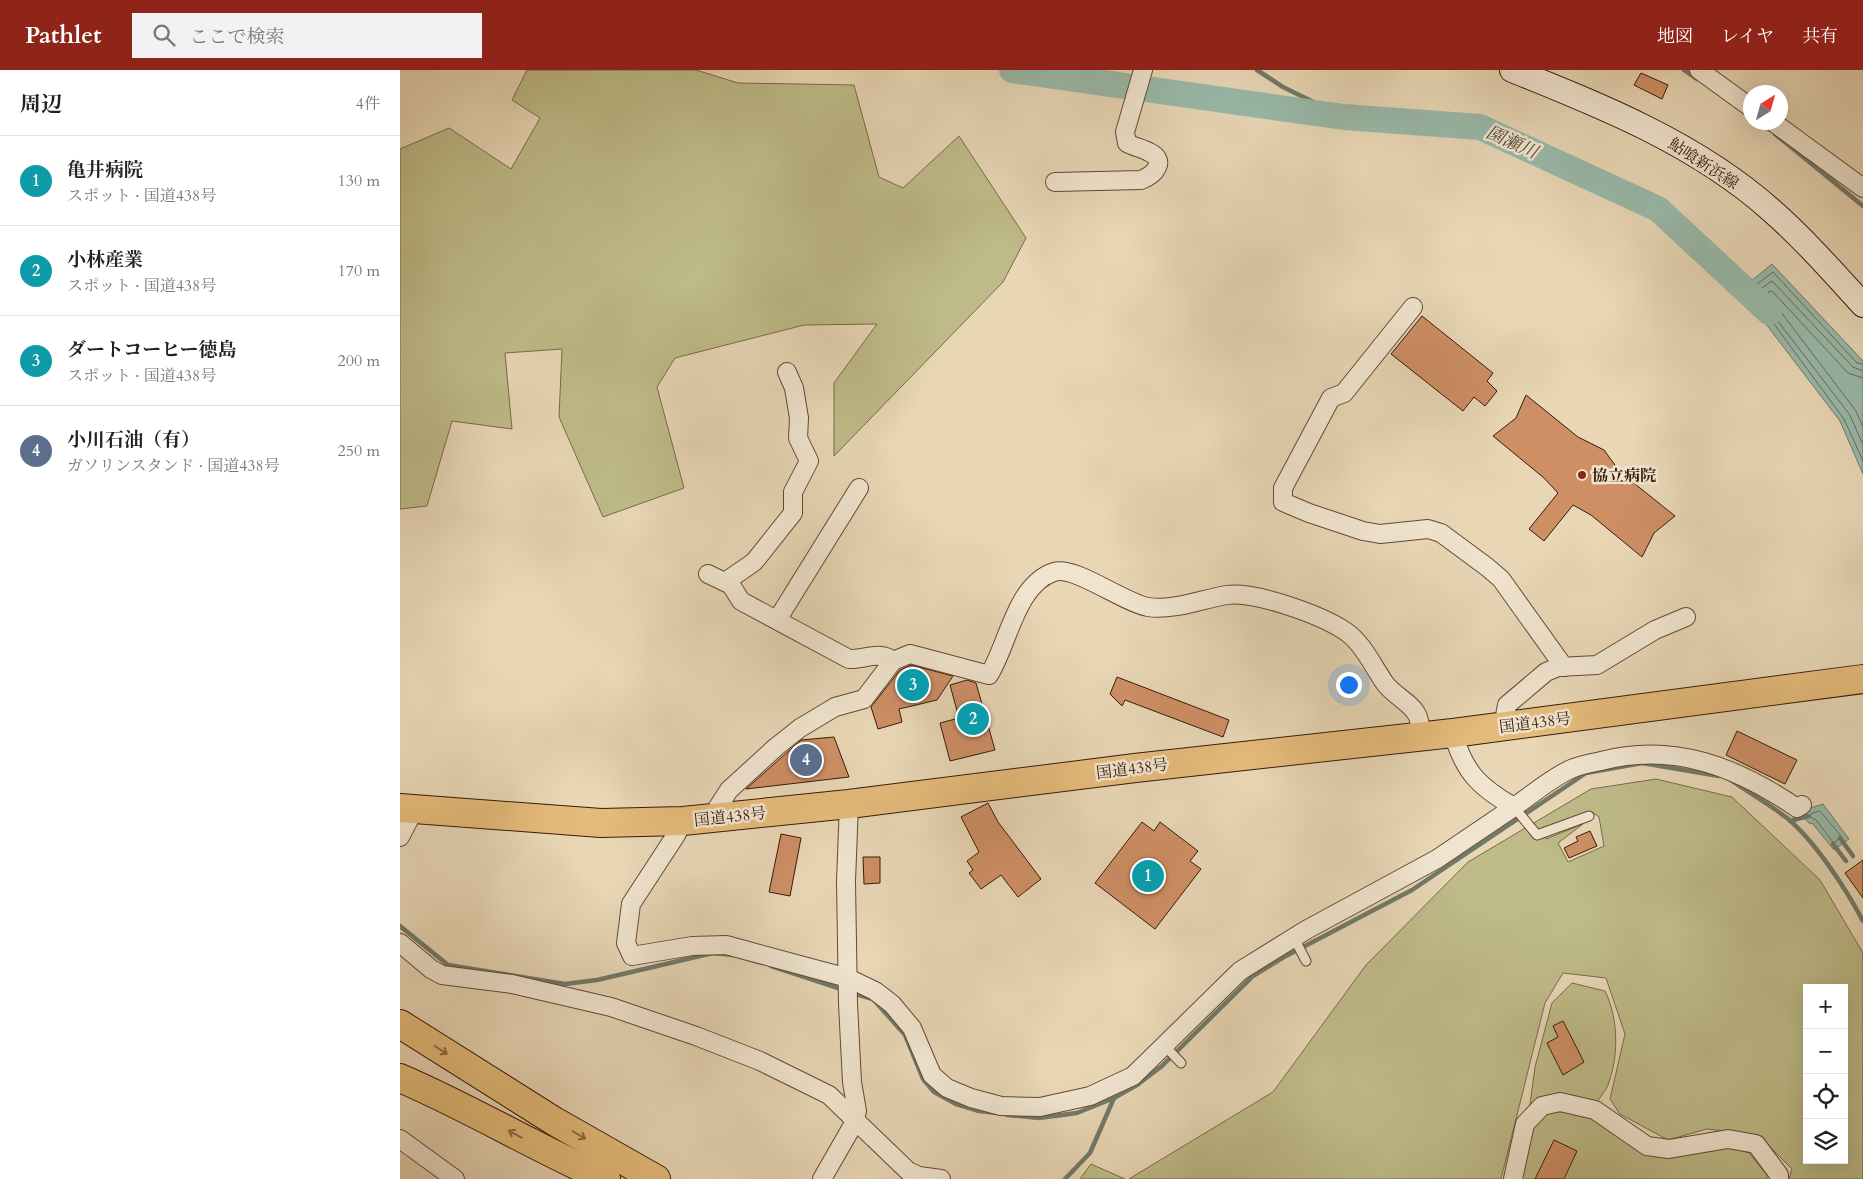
<!DOCTYPE html>
<html lang="ja">
<head>
<meta charset="utf-8">
<style>
  :root { --surface:#fff; --page:#f2f2f2; --text:#222; --muted:#767676; --line:#e0e0e0; --accent:#8f2418 }
  body { margin:0; font-family:Cardo,"Noto Serif JP",serif; background:var(--page); color:var(--text) }
  .controls { position:absolute; right:15px; bottom:15px; display:grid; overflow:hidden; border-radius:0px; box-shadow:0 5px 20px #0002 }
  .controls button { width:45px; height:45px; display:grid; place-items:center; padding:0; border:0; border-bottom:1px solid var(--line); background:var(--surface); color:var(--text); font:25px sans-serif }
  .compass { position:absolute; left:1343px; top:15px; width:45px; height:45px; border-radius:50%; background:var(--surface); box-shadow:0 5px 20px #0002; rotate:37deg }
  .you { position:absolute; left:948px; top:614px; width:18px; height:18px; margin:-12px; border:4px solid #fff; border-radius:50%; background:#1a73e8; box-shadow:0 0 0 8px #1a73e833 }
  .badge { display:grid; place-items:center; width:32px; height:32px; border-radius:50%; background:var(--accent); color:#fff; font-size:16px; font-weight:700 }
  .pin { position:absolute; translate:-50% -50%; border:2px solid #fff; box-shadow:0 1px 5px #0006 }
  .list { margin:0; padding:0; list-style:none }
  h2 { display:flex; justify-content:space-between; align-items:center; height:65px; margin:0; padding:0 20px; font-size:21px }
  h2 small { font-size:16px; font-weight:400; color:var(--muted) }
  .list li { display:grid; grid-template-columns:32px 1fr auto; gap:15px; align-items:center; box-sizing:border-box; height:90px; padding:0 20px; border-top:1px solid var(--line) }
  .list b { display:block; font-size:19px; white-space:nowrap }
  .list p { margin:0; font-size:16px; white-space:nowrap; color:var(--muted) }
  .list em { font-size:16px; font-style:normal; color:var(--muted) }
  .icon { flex:none; width:28px; height:28px; fill:none; stroke:currentColor; stroke-width:2; stroke-linecap:round; stroke-linejoin:round }
  .map { position:relative; flex:none; width:1463px; height:1109px; overflow:hidden }
  header { display:flex; align-items:center; gap:30px; box-sizing:border-box; height:70px; padding:0 25px; background:var(--accent); color:#fff }
  header strong { font-size:24px }
  nav { display:flex; gap:28px; margin-inline-start:auto; font-size:18px }
  .search { width:350px; height:45px; background:var(--page); display:flex; align-items:center; gap:12px; box-sizing:border-box; padding:0 18px; border-radius:0px; color:var(--muted); font-size:19px }
  main { display:flex }
  aside { flex:1; background:var(--surface) }
  .map>svg:first-child { display:block }
  .green { fill:#bebb88; stroke:#7a6a49; fill-rule:evenodd }
  .water { fill:#98b9a9; stroke:#717969 }
  .lines { fill:none; stroke-linecap:round; stroke-linejoin:round }
  .shore { stroke:#686a5a; stroke-width:1 }
  .stream { stroke:#717969; stroke-width:4.5 }
  .river { stroke:#98b9a9; stroke-width:26 }
  .building { fill:#ce8f65; stroke:#371a0a }
  .service-casing { stroke:#634935; stroke-width:11 }
  .minor-casing { stroke:#634935; stroke-width:20 }
  .secondary-casing { stroke:#371a0a; stroke-width:26 }
  .trunk-casing { stroke:#371a0a; stroke-width:30 }
  .motorway-casing { stroke:#371a0a; stroke-width:30 }
  .service { stroke:#f0e4cf; stroke-width:9 }
  .minor { stroke:#f0e4cf; stroke-width:18 }
  .secondary { stroke:#f0e4cf; stroke-width:24 }
  .trunk { stroke:#e4bb7a; stroke-width:28 }
  .motorway { stroke:#e4bb7a; stroke-width:28 }
  .oneway { stroke:#8e6a42 }
  .poi-dot { fill:#8f2418; stroke:#f0e4cf; stroke-width:2 }
  .labels { text-anchor:middle; stroke-width:5; stroke-linejoin:round; paint-order:stroke }
  .street-label { font-size:16px; fill:#371a0a; stroke:#f0e4cf }
  .poi-label { font-size:16px; font-weight:bold; fill:#371a0a; stroke:#f0e4cf; text-anchor:start }
  .water-label { font-size:18px; font-style:italic; fill:#544a3a; stroke:#f0e4cf }
</style>
</head>
<body>
<header>
<strong>Pathlet</strong>
<div class="search"><svg class="icon" aria-label="search" viewBox="0 0 24 24"><circle cx="10" cy="10" r="6"/><path d="M15 15l6 6"/></svg>ここで検索</div>
<nav><a>地図</a><a>レイヤ</a><a>共有</a></nav>
</header>
<main>
<aside>
<h2>周辺<small>4件</small></h2>
<ul class="list">
<li><span class="badge" style="background:#0f9aa8">1</span><div><b>亀井病院</b><p>スポット · 国道438号</p></div><em>130 m</em></li>
<li><span class="badge" style="background:#0f9aa8">2</span><div><b>小林産業</b><p>スポット · 国道438号</p></div><em>170 m</em></li>
<li><span class="badge" style="background:#0f9aa8">3</span><div><b>ダートコーヒー徳島</b><p>スポット · 国道438号</p></div><em>200 m</em></li>
<li><span class="badge" style="background:#5c6f8a">4</span><div><b>小川石油（有）</b><p>ガソリンスタンド · 国道438号</p></div><em>250 m</em></li>
</ul>
</aside>
<div class="map">
<svg width="1463" height="1109" viewBox="0 0 1463 1109">
  <rect width="100%" height="100%" fill="#e8d6b5"/>
  <filter id="stains"><feTurbulence type="fractalNoise" baseFrequency=".004" numOctaves="4"/><feColorMatrix values="0 0 0 0 .2 0 0 0 0 .09 0 0 0 0 .02 0 0 0 .5 -.17"/></filter>
  <radialGradient id="worn" r=".72"><stop offset=".6" stop-color="#630" stop-opacity="0"/><stop offset="1" stop-color="#630" stop-opacity=".3"/></radialGradient>
  <g class="green">
    <path d="M 127,0 L 296,0 L 338,13 L 454,15 L 479,107 L 503,118 L 559,66 L 626,168 L 603,212 L 434,386 L 434,313 L 477,254 L 404,255 L 275,288 L 257,317 L 284,418 L 203,447 L 159,347 L 162,279 L 105,283 L 112,359 L 52,351 L 27,436 L 0,439 L 0,79 L 49,58 L 111,99 L 140,48 L 112,30 Z"/>
    <path d="M 1256,709 L 1332,727 L 1420,810 L 1463,883 L 1463,1109 L 1389,1109 L 1392,1099 L 1358,1065 L 1307,1059 L 1268,1070 L 1220,1044 L 1210,1029 L 1225,964 L 1206,908 L 1163,903 L 1145,933 L 1101,1109 L 729,1109 L 873,1022 L 966,895 L 1068,792 L 1191,719 ZM 1192,742 L 1199,747 L 1204,776 L 1168,792 L 1158,773 L 1183,754 L 1146,769 L 1145,759 ZM 1407,918 L 1444,918 L 1444,1090 L 1407,1090 Z"/>
    <path d="M 1172,913 L 1205,921 C 1218,947 1219,984 1209,1012 C 1207,1020 1199,1028 1195,1035 L 1129,1042 L 1135,997 L 1152,933 Z"/>
    <path d="M 1147,1040 L 1169,1043 L 1192,1049 L 1215,1064 L 1303,1080 L 1333,1078 L 1349,1083 L 1367,1105 L 1367,1109 L 1120,1109 L 1130,1055 Z"/>
    <path d="M 691,1094 L 725,1109 L 680,1109 Z"/>
  </g>
  <g class="water">
    <path d="M 1372,194 L 1463,291 L 1463,404 L 1440,351 L 1340,220 Z"/>
    <path d="M 1423,734 L 1449,769 L 1434,780 L 1412,753 L 1410,754 L 1398,742 Z"/>
  </g>
  <g class="lines">
    <g class="shore">
      <path d="M 1463,294 L 1457,293 L 1373,202 L 1349,220 L 1444,349 L 1463,391"/>
      <path d="M 1463,301 L 1453,297 L 1372,211 L 1357,221 L 1357,224 L 1450,345 L 1463,375"/>
      <path d="M 1463,308 L 1448,303 L 1372,221 L 1368,222 L 1368,225 L 1456,341 L 1463,357"/>
      <path d="M 1420,741 L 1441,766 L 1436,772 L 1433,772 L 1416,750 L 1410,747 L 1411,744 Z"/>
    </g>
    <g class="stream">
      <path d="M 857,0 L 883,17 L 944,47"/>
      <path d="M 1284,0 L 1297,9"/>
      <path d="M 1360,52 L 1369,59"/>
      <path d="M 1375,64 L 1463,136"/>
      <path d="M 1329,709 C 1348,722 1369,734 1387,748 C 1415,771 1446,819 1463,851"/>
      <path d="M 1390,751 L 1408,746"/>
      <path d="M 1440,768 L 1453,786"/>
      <path d="M 1433,774 L 1446,791"/>
      <path d="M 0,856 L 48,895 L 165,914 L 197,910 L 313,883 L 333,885"/>
      <path d="M 371,896 L 444,920"/>
      <path d="M 452,923 L 473,929 L 505,965 L 523,1009 L 534,1022 L 556,1034 L 579,1041 L 597,1043"/>
      <path d="M 607,1045 L 639,1048 L 677,1043 L 714,1028 L 737,1015 L 762,996 L 853,906 L 884,887 L 1012,820 L 1186,703 L 1242,693 L 1319,706"/>
      <path d="M 665,1109 L 690,1083 L 714,1028"/>
    </g>
    <path class="river" d="M 612,0 L 944,47 L 1080,57 L 1258,139 L 1369,242"/>
  </g>
  <g class="building">
    <path d="M 1241,3 L 1268,15 L 1262,29 L 1234,15 Z"/>
    <path d="M 1022,246 L 1093,303 L 1087,311 L 1097,321 L 1085,336 L 1074,327 L 1063,341 L 991,284 Z"/>
    <path d="M 1126,325 L 1178,367 L 1204,380 L 1220,402 L 1275,446 L 1254,463 L 1242,487 L 1191,445 L 1173,435 L 1144,471 L 1129,459 L 1158,423 L 1144,408 L 1093,366 L 1116,348 Z"/>
    <path d="M 511,595 L 553,606 L 537,630 L 499,639 L 502,652 L 478,659 L 471,637 L 500,600 Z"/>
    <path d="M 717,607 L 829,650 L 823,667 L 725,630 L 722,636 L 710,624 Z"/>
    <path d="M 567,610 L 576,613 L 595,680 L 550,691 L 540,653 L 559,648 L 550,615 Z"/>
    <path d="M 1337,661 L 1397,690 L 1385,714 L 1326,685 Z"/>
    <path d="M 434,667 L 449,707 L 346,719 L 401,670 Z"/>
    <path d="M 588,733 L 598,752 L 641,809 L 618,827 L 601,805 L 581,819 L 569,803 L 573,800 L 567,791 L 579,782 L 561,747 Z"/>
    <path d="M 742,752 L 754,761 L 760,752 L 798,781 L 790,791 L 801,799 L 755,859 L 695,813 Z"/>
    <path d="M 1190,761 L 1197,776 L 1169,788 L 1164,778 L 1178,771 L 1176,767 Z"/>
    <path d="M 381,764 L 401,768 L 390,826 L 369,822 Z"/>
    <path d="M 463,787 L 480,787 L 480,813 L 464,814 Z"/>
    <path d="M 1463,790 L 1463,828 L 1445,803 Z"/>
    <path d="M 1163,951 L 1184,992 L 1163,1005 L 1147,973 L 1158,967 L 1153,956 Z"/>
    <path d="M 1154,1070 L 1177,1081 L 1164,1109 L 1135,1109 Z"/>
  </g>
  <g class="lines">
    <g class="service-casing">
      <g id="service">
        <path d="M 1114,737 L 1137,765 L 1189,746"/>
        <path d="M 894,868 L 906,891"/>
        <path d="M 764,975 L 781,993"/>
      </g>
    </g>
    <g class="minor-casing">
      <g id="minor">
        <path d="M 1299,0 L 1350,37"/>
        <path d="M 1373,52 L 1463,118"/>
        <path d="M 655,112 L 741,110 C 754,105 768,91 749,82 C 742,78 734,77 727,73 L 725,62 L 743,0"/>
        <path d="M 1013,237 L 944,323 L 931,328 L 883,418 L 883,432 L 909,443 L 963,461 L 980,464 L 1028,459 L 1041,463 L 1087,497 L 1101,509 L 1164,597"/>
        <path d="M 308,504 L 331,515 L 341,531 L 449,589 C 464,590 480,580 493,591"/>
        <path d="M 325,512 L 354,492 L 393,443 L 393,422 L 409,391 L 398,368 L 399,348 L 394,318 L 387,302"/>
        <path d="M 377,550 L 459,418"/>
        <path d="M 1103,656 L 1107,635 L 1146,602 L 1158,597 L 1197,595 L 1255,560 L 1286,547"/>
        <path d="M 1053,663 C 1064,702 1079,717 1114,737 C 1133,724 1151,708 1171,699 C 1180,695 1191,693 1201,691 C 1274,672 1337,697 1397,738 L 1402,735"/>
        <path d="M 317,747 L 318,737 L 329,720 L 376,677 L 400,658 L 435,637 L 464,629 L 493,591 L 510,584 L 589,605 C 608,575 616,514 654,502 C 674,495 724,533 748,537 C 773,541 802,529 827,525 C 855,521 921,545 945,561 C 962,572 973,596 984,612 C 992,625 1013,633 1018,647 C 1020,653 1021,660 1022,666"/>
        <path d="M 283,751 L 276,765 L 231,834 L 226,873 L 232,886 L 292,876 L 326,875 L 448,908 L 475,921 L 492,934 L 512,958 L 532,1005 L 547,1018 L 571,1028 L 601,1036 L 640,1037 L 690,1026 L 733,1006 L 840,901 L 906,860 L 1037,789 L 1114,737"/>
        <path d="M 0,767 L 14,740"/>
        <path d="M 0,873 L 31,899 L 42,905 L 112,914 L 211,937 L 296,966 L 360,991 L 429,1025 L 508,1101 L 519,1106 L 541,1109"/>
        <path d="M 0,1069 L 55,1109"/>
        <path d="M 422,1109 L 453,1055 L 457,1041 L 452,1012 L 448,934 L 446,811 L 449,734"/>
        <path d="M 1113,1109 L 1125,1054 L 1142,1036 L 1160,1032 L 1195,1040 L 1247,1076 L 1269,1079 L 1328,1069 L 1356,1074 L 1379,1105 L 1379,1109"/>
      </g>
    </g>
    <g class="secondary-casing">
      <path id="secondary" d="M 1112,0 C 1202,36 1297,74 1371,140 C 1404,169 1433,202 1463,235"/>
    </g>
    <g class="trunk-casing">
      <path id="trunk" d="M 0,738 L 201,753 L 283,751 L 449,734 L 735,698 L 1053,663 L 1463,609"/>
    </g>
    <g class="motorway-casing">
      <g id="motorway">
        <path d="M 0,954 L 154,1051 L 256,1109"/>
        <path d="M 0,1008 C 70,1038 136,1078 206,1109"/>
      </g>
    </g>
    <use href="#service" class="service"/>
    <use href="#minor" class="minor"/>
    <use href="#secondary" class="secondary"/>
    <use href="#trunk" class="trunk"/>
    <use href="#motorway" class="motorway"/>
  </g>
  <defs><path id="oneway-shaft" d="M-6 0H5M1.5-3L5.5 0L1.5 3" fill="none" stroke-width="1.6" stroke-linecap="round" stroke-linejoin="round" transform="scale(1.25)"/></defs>
  <g class="oneway">
    <use href="#oneway-shaft" transform="translate(41 980) rotate(32)"/>
    <use href="#oneway-shaft" transform="translate(115 1064) rotate(-152)"/>
    <use href="#oneway-shaft" transform="translate(179 1065) rotate(30)"/>
  </g>
  <circle class="poi-dot" cx="1182" cy="405" r="5"/>
  <g class="labels">
    <g class="street-label">
      <text transform="translate(1304 93) rotate(33)" y="6">鮎喰新浜線</text>
      <text transform="translate(1135 652) rotate(-7)" y="6">国道438号</text>
      <text transform="translate(732 698) rotate(-7)" y="6">国道438号</text>
      <text transform="translate(330 746) rotate(-6)" y="6">国道438号</text>
    </g>
    <g class="poi-label">
      <text x="1192" y="411">協立病院</text>
    </g>
    <g class="water-label">
      <text transform="translate(1112 72) rotate(24)" y="6">園瀬川</text>
    </g>
  </g>
  <rect width="100%" height="100%" filter="url(#stains)"/>
  <rect width="100%" height="100%" fill="url(#worn)"/>
</svg>
<div class="controls">
<button>+</button>
<button>−</button>
<button><svg class="icon" aria-label="locate" viewBox="0 0 24 24"><circle cx="12" cy="12" r="6"/><path d="M12 2v4M12 18v4M2 12h4M18 12h4"/></svg></button>
<button><svg class="icon" aria-label="layers" viewBox="0 0 24 24"><path d="M12 4l9 5-9 5-9-5zM3 14l9 5 9-5"/></svg></button>
</div>
<svg class="compass" viewBox="-18 -18 36 36"><path d="M0-13l5 13h-10z" fill="#e53935"/><path d="M0 13l5-13h-10z" fill="#767676"/></svg>
<div class="you"></div>
<div class="pin badge" style="left:748px;top:806px;background:#0f9aa8">1</div>
<div class="pin badge" style="left:573px;top:649px;background:#0f9aa8">2</div>
<div class="pin badge" style="left:513px;top:615px;background:#0f9aa8">3</div>
<div class="pin badge" style="left:406px;top:690px;background:#5c6f8a">4</div>
</div>
</main>
</body>
</html>
